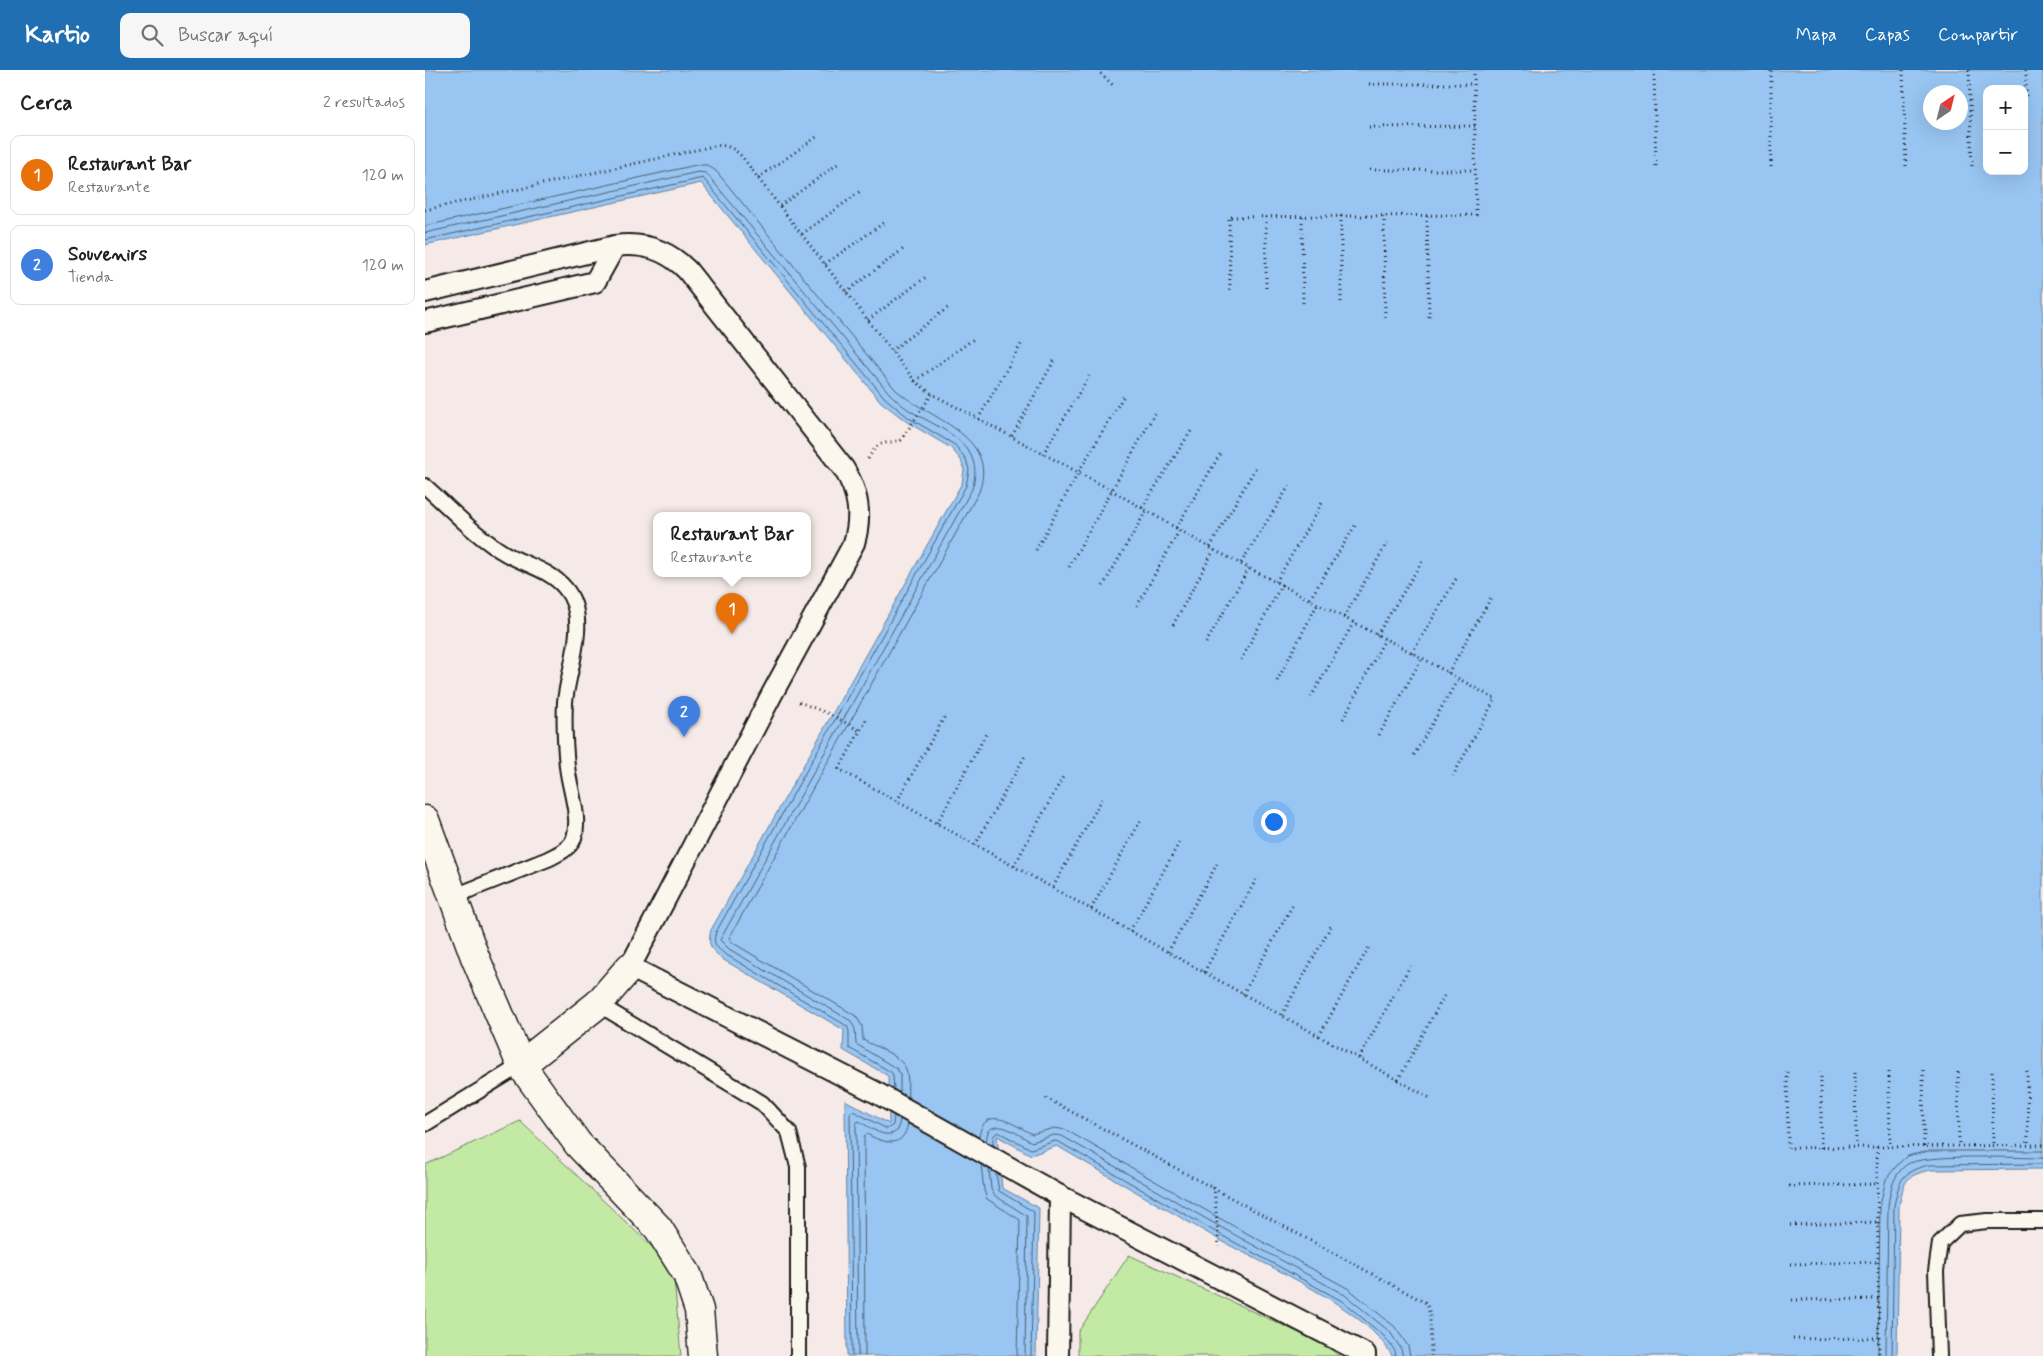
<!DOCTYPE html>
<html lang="es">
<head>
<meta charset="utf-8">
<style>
  :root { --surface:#fff; --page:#f6f6f6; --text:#202124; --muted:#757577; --line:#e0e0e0; --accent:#1f6fb2 }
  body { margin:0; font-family:Mynerve,sans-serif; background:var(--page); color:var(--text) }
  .controls { position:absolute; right:15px; top:15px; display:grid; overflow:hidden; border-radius:10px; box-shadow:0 5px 20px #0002 }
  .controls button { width:45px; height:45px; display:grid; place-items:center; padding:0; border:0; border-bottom:1px solid var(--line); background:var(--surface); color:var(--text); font:25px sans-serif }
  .compass { position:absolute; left:1498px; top:15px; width:45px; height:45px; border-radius:50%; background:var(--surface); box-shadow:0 5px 20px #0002; rotate:35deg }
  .you { position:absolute; left:848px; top:751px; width:18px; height:18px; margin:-12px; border:4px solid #fff; border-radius:50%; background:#1a73e8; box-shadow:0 0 0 8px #1a73e833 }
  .badge { display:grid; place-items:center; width:32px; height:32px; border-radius:50%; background:var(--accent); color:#fff; font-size:16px; font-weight:700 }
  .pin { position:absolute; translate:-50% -41px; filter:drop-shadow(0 1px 2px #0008) }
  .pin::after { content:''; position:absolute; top:26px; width:18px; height:15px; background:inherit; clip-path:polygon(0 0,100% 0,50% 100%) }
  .popup { position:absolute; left:228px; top:442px; width:158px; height:65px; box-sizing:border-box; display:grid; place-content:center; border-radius:10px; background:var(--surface); filter:drop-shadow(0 1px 4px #0005); font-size:16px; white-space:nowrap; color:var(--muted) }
  .popup b { font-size:19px; color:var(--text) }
  .popup::after { content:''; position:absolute; left:50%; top:100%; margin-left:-10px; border:10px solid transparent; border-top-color:var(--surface) }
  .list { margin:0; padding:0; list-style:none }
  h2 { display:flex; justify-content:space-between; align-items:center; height:65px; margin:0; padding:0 20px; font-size:21px }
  h2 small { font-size:16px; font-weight:400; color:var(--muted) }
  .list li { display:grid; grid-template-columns:32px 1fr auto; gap:15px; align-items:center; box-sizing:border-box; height:80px; margin:0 10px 10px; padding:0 10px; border:1px solid var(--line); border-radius:10px }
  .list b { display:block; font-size:19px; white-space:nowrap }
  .list p { margin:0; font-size:16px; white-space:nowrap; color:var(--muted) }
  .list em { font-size:16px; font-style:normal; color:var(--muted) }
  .icon { flex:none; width:28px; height:28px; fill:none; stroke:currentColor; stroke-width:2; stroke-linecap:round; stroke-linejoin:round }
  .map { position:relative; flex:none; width:1618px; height:1286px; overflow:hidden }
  header { display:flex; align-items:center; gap:30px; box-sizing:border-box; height:70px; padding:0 25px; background:var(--accent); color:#fff }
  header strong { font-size:24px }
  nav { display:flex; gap:28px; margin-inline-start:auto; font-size:18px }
  .search { width:350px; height:45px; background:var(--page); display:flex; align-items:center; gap:12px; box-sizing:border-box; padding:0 18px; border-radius:10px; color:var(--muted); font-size:19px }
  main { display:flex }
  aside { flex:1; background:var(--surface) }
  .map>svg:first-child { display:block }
  .green { fill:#c3eaa4; stroke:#708360 }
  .water { fill:#98c5f2; stroke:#66819c; fill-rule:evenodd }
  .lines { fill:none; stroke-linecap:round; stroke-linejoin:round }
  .shore { stroke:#4e6072; stroke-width:1 }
  .service-casing { stroke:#1c1c1c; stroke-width:18 }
  .pedestrian-casing { stroke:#1c1c1c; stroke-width:24 }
  .minor-casing { stroke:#1c1c1c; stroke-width:31 }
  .path { stroke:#1c1c1c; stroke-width:3; stroke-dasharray:1 4; stroke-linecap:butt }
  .service { stroke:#fbf7ec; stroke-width:14 }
  .pedestrian { stroke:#fbf7ec; stroke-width:20 }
  .minor { stroke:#fbf7ec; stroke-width:28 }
</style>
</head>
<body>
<header>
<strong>Kartio</strong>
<div class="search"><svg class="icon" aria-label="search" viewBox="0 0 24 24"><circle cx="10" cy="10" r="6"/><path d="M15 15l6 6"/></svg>Buscar aquí</div>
<nav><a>Mapa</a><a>Capas</a><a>Compartir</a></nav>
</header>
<main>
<aside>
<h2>Cerca<small>2 resultados</small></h2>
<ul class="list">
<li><span class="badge" style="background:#e8710a">1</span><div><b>Restaurant Bar</b><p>Restaurante</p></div><em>120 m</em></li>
<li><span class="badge" style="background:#3f7fe0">2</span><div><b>Souvenirs</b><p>Tienda</p></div><em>120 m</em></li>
</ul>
</aside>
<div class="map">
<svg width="1618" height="1286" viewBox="0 0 1618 1286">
  <rect width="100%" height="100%" fill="#f5eae8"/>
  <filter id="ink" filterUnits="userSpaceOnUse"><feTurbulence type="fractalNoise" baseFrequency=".02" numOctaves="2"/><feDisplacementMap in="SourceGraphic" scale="10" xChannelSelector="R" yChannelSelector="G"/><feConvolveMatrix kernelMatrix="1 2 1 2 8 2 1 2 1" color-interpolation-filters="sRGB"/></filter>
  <g filter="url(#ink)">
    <g class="green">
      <path d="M 95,1051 L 248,1197 L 256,1286 L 0,1286 L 0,1095 Z"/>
      <path d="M 704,1185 L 901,1275 L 914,1286 L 653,1286 L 653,1262 Z"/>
    </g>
    <path class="water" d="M 0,0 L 1618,0 L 1618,1099 L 1505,1100 C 1479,1106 1479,1112 1474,1137 L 1472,1286 L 967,1286 C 942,1238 841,1196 793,1169 C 739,1138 685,1107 632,1076 L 606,1085 L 572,1066 L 577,1118 L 614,1138 L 611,1286 L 422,1286 L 420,1030 L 464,1054 L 463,1006 L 418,980 L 419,960 L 297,889 C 286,879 282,875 286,860 L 537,413 L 539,400 L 536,390 L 526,378 L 482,352 L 456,332 L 276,113 L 0,175 ZM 1562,19 L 1599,19 L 1599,101 L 1562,101 ZM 1506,22 L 1536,22 L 1536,52 L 1506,52 Z"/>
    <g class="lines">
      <g class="shore">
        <path d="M 0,156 L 271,95 L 282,95 L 291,101 L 470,319 C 502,349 575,364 554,422 L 304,868 L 308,873 L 431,946 L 437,956 L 438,970 C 451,977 475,985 481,999 C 484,1008 482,1019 483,1027"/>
        <path d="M 0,163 L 273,102 L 281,103 L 465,324 C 472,331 480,338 489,343 C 520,361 561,375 547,419 L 295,870 L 304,879 L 426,951 L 430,959 L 431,974 L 472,999 L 475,1004 L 475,1023"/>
        <path d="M 0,170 L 278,108 L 460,328 L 484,348 L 530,375 L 541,389 L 544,400 L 541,416 L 291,862 C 287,874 291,877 300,884 L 422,956 L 424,961 L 424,978 L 466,1002 L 468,1005 L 469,1020"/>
        <path d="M 554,1067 C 559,1032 591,1056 607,1064 L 630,1058 L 641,1060 L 803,1153 L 924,1219 L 970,1257 L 983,1276 L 985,1286"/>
        <path d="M 561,1072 L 563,1061 C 576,1049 594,1066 607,1072 L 629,1065 L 637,1066 L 799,1159 L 920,1225 L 965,1262 L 976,1279 L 978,1286"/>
        <path d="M 568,1075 L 568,1066 L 573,1062 L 606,1079 L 630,1071 L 634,1072 L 796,1165 L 917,1231 L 960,1267 L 970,1281 L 971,1286"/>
        <path d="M 556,1095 L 559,1120 L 562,1129 L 595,1150 L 592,1286"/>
        <path d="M 564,1099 L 566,1119 L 569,1125 L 602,1146 L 600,1286"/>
        <path d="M 571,1103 L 574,1121 L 609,1142 L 606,1286"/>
        <path d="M 427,1286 L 425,1043 L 428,1041 L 462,1059 L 468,1055 L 469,1046"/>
        <path d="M 433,1286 L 431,1053 L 434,1051 C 446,1058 461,1071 473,1060 L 475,1049"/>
        <path d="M 440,1286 L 439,1066 L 442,1064 C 458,1073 479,1080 483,1053"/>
        <path d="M 1453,1286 L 1455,1135 L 1461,1109 L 1474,1093 L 1482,1086 L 1504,1081 L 1618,1081"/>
        <path d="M 1461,1286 L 1463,1136 C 1465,1121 1468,1105 1481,1095 C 1497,1083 1594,1088 1618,1088"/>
        <path d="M 1467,1286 L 1469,1136 C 1474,1110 1477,1101 1504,1095 L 1618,1094"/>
      </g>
      <g class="service-casing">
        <g id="service">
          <path d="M 0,416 C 26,439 51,467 81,484 C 101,495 125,500 140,518 C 166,548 143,598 140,632 C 139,652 140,676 142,696 C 144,718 156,746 149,768 C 145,779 133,784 123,789 L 27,827"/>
          <path d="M 173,934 L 337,1033 L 364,1062 L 373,1097 L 373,1286"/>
          <path d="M 0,1054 L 96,995"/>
          <path d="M 1514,1286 L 1511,1201 L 1515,1173 L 1535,1154 L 1562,1151 L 1618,1151"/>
        </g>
      </g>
      <g class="pedestrian-casing">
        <g id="pedestrian">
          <path d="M 0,222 L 190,176 C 219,172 242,180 262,200 L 419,399 C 434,423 437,446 429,473 L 347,624 L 205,897 L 450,1022 L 635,1126 L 940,1284 L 940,1286"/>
          <path d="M 0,252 L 170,212 L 190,176"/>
          <path d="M 633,1286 L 635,1126"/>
        </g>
      </g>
      <g class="minor-casing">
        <g id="minor">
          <path d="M 0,750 L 50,887 L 96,995 L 153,1074 L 233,1158 L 262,1204 L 274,1240 L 278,1286"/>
          <path d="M 96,995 L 173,934 L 205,897"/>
        </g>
      </g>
      <g class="path">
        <path d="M 672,0 L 690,17"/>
        <path d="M 1229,0 L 1231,100"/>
        <path d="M 1478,0 L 1481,98"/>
        <path d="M 1544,0 L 1547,98"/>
        <path d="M 1601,0 L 1601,26"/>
        <path d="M 944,14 L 1049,14"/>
        <path d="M 944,57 L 1050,56"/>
        <path d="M 1346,97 L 1346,0"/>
        <path d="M 945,100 L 1050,100"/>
        <path d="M 333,108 L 393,66"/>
        <path d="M 355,136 L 414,93"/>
        <path d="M 0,140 L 289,76 C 312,72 320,92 333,108 L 490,311 L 507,324 L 686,420 L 789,480 L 997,588 L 1070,629 L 1028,706"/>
        <path d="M 916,146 L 916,235"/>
        <path d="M 959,146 L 960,251"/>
        <path d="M 1002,146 L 1004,249"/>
        <path d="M 841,147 L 841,220"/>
        <path d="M 877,147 L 878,236"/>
        <path d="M 377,164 L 437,120"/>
        <path d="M 400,194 L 460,152"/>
        <path d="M 805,220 L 804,147 L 1051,145 L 1049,0"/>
        <path d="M 421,222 L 481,177"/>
        <path d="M 443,250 L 501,207"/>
        <path d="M 466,281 L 525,236"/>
        <path d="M 490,311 L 550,268"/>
        <path d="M 553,349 L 598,271"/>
        <path d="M 587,366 L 630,289"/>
        <path d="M 618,384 L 664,306"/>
        <path d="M 443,389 C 454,369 457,375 476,370 L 507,324"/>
        <path d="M 717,438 L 766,361"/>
        <path d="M 751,458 L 797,381"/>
        <path d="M 785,477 L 831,397"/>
        <path d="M 611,480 L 653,403 L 698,327"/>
        <path d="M 816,493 L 864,416"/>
        <path d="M 644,497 L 730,343"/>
        <path d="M 851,512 L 897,433"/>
        <path d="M 678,516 L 721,441"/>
        <path d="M 885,529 L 931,454"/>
        <path d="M 712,536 L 754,461"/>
        <path d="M 919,547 L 964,470"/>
        <path d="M 748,555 L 789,480"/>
        <path d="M 952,565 L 998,490"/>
        <path d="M 781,573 L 824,498"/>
        <path d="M 987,583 L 1031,509"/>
        <path d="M 816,590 L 857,514"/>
        <path d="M 1023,603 L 1067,526"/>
        <path d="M 852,611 L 893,533"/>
        <path d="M 886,627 L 929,552"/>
        <path d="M 374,632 L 407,645 L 435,661"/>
        <path d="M 918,649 L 960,569"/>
        <path d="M 441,650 L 414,699 L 1005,1028"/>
        <path d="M 954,665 L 997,588"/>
        <path d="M 989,685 L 1033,609"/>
        <path d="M 472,731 L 520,646"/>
        <path d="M 512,753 L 561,664"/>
        <path d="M 550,775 L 600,686"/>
        <path d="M 589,796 L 638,707"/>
        <path d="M 628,817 L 677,729"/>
        <path d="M 666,839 L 716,750"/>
        <path d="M 705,861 L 754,773"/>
        <path d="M 743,882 L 792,794"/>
        <path d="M 779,902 L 831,810"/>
        <path d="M 818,924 L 869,833"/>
        <path d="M 857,945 L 907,854"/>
        <path d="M 894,966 L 945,875"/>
        <path d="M 934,988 L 985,896"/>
        <path d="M 1498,1000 L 1499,1077"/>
        <path d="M 1602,1001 L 1603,1075"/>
        <path d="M 1362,1002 L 1363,1078 L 1618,1075"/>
        <path d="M 1396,1002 L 1396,1078"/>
        <path d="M 1430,1002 L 1431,1077"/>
        <path d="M 1464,1002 L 1465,1077"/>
        <path d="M 1533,1002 L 1534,1076"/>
        <path d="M 1567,1002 L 1568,1076"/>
        <path d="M 973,1010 L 1019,926"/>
        <path d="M 621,1028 L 1001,1233 L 1005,1244 L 1006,1286"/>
        <path d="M 1452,1077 L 1454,1286"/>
        <path d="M 1364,1116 L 1453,1114"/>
        <path d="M 789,1117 L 794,1177"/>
        <path d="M 1365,1155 L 1453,1152"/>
        <path d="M 1365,1194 L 1453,1192"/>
        <path d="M 1367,1230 L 1453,1229"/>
        <path d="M 1368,1269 L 1454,1268"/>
      </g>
      <use href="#service" class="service"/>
      <use href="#pedestrian" class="pedestrian"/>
      <use href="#minor" class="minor"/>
    </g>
  </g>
</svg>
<div class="controls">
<button>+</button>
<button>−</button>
</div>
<svg class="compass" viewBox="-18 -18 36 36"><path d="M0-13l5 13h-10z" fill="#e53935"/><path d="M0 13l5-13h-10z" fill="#757577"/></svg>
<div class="you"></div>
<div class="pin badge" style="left:307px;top:564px;background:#e8710a">1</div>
<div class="popup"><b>Restaurant Bar</b>Restaurante</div>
<div class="pin badge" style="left:259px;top:667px;background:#3f7fe0">2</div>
</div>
</main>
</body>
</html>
